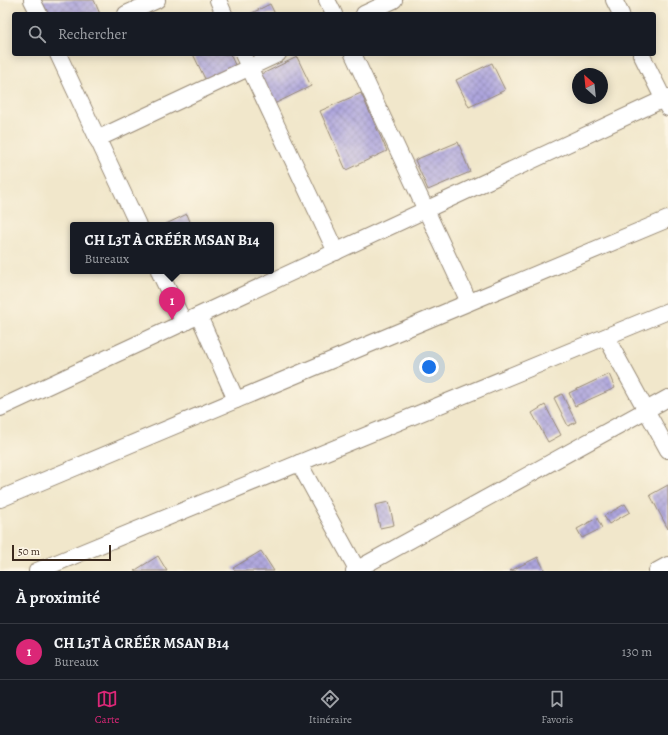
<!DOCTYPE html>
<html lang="fr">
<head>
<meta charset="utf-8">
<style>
  :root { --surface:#171b24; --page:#20242c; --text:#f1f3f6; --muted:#9ea1a6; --line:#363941; --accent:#db2777 }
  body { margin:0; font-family:Alegreya,serif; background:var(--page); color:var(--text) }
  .compass { position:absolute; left:572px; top:68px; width:36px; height:36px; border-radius:50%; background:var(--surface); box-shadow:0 2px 10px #0003; rotate:333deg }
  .scale { position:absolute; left:12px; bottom:10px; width:99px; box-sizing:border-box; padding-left:4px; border:2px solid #3b2a1e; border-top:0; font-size:11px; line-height:14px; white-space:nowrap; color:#3b2a1e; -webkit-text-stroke:3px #fcf5e5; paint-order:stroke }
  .you { position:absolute; left:429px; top:367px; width:14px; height:14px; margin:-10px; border:3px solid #fff; border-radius:50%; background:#1a73e8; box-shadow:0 0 0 6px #1a73e833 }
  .badge { display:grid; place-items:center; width:26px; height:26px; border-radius:50%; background:var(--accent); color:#fff; font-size:13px; font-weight:700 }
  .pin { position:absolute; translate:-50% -33px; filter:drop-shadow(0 1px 2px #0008) }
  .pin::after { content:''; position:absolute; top:21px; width:14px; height:12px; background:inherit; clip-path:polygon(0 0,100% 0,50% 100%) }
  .popup { position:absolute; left:70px; top:222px; width:204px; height:52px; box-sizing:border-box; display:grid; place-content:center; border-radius:4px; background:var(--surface); filter:drop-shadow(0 1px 3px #0005); font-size:13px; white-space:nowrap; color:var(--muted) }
  .popup b { font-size:15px; color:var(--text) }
  .popup::after { content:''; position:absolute; left:50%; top:100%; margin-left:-8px; border:8px solid transparent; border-top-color:var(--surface) }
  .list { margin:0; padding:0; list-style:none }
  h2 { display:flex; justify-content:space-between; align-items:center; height:52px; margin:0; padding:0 16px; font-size:17px }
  h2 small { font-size:13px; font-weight:400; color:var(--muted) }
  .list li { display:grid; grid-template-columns:26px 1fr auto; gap:12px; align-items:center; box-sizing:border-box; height:56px; padding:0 16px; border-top:1px solid var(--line) }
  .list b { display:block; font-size:15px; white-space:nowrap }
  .list p { margin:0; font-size:13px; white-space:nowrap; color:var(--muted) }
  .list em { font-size:13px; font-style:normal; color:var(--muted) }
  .icon { flex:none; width:22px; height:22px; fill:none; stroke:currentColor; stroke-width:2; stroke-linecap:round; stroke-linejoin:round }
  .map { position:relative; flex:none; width:668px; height:571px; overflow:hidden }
  .search { position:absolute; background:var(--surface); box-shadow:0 2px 10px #0003; left:12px; right:12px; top:12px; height:44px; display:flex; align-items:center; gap:10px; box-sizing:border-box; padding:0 14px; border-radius:4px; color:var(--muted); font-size:15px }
  .sheet { height:108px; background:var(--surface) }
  nav { display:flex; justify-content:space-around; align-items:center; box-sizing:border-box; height:56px; border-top:1px solid var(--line); background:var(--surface); font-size:11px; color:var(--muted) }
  nav a { display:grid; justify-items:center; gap:2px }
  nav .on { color:var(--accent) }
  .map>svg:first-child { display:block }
  .building { fill:url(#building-cross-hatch) }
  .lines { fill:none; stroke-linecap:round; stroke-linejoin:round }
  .street-casing { stroke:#968874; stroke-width:18 }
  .street { stroke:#fff; stroke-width:16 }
</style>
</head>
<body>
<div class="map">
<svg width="668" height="571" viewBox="0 0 668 571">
  <defs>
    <pattern id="building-cross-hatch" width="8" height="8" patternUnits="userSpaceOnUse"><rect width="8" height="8" fill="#ada5dd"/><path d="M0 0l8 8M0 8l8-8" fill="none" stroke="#8e87b3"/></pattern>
  </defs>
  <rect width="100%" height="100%" fill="#fcf5e5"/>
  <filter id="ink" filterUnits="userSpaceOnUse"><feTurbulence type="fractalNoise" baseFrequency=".025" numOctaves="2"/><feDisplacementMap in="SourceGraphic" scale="8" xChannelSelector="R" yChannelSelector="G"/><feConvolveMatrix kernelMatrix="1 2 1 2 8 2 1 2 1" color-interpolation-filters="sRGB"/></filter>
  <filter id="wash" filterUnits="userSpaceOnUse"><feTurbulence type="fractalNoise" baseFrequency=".012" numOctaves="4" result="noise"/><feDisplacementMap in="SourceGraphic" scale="16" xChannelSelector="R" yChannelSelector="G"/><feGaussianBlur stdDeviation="0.9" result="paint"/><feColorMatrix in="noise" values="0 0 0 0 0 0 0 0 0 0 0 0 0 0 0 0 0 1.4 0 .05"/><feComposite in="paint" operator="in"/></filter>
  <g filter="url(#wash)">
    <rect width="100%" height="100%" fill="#f1e7cb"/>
    <g id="blocks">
      <g class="building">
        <path d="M 40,0 L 94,0 L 100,14 L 47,14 Z"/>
        <path d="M 270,4 L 275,14 L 250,14 Z"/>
        <path d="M 193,54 L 230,54 L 236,67 L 206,81 Z"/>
        <path d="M 297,57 L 311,86 L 272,105 L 258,76 Z"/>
        <path d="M 492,63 L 505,90 L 469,107 L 456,80 Z"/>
        <path d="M 361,93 L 387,151 L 346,170 L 320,111 Z"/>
        <path d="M 458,142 L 470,172 L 428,190 L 415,160 Z"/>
        <path d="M 187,214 L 191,224 L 190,225 L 164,225 Z"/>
        <path d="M 609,374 L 615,388 L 575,406 L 569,393 Z"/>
        <path d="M 562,394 L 576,422 L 568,426 L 554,398 Z"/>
        <path d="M 545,405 L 561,435 L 548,442 L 532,413 Z"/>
        <path d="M 668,485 L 668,529 L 650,495 Z"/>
        <path d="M 389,502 L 394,525 L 380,528 L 375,505 Z"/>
        <path d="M 625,504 L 630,512 L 609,524 L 604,516 Z"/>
        <path d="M 597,518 L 602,528 L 582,538 L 577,529 Z"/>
        <path d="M 261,551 L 274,571 L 235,571 L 233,568 Z"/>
        <path d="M 158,556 L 167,571 L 134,571 Z"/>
        <path d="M 538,557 L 545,571 L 510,571 Z"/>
      </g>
    </g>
  </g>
  <g filter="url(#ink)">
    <use href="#blocks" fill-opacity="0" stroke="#968874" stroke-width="1"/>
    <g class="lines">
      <g class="street-casing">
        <g id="street">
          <path d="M 32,0 L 39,14"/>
          <path d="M 218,0 L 224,14"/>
          <path d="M 327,0 L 334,14"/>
          <path d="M 614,0 L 621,14"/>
          <path d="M 126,14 L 157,0"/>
          <path d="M 364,14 L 394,0"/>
          <path d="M 58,54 L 138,225"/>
          <path d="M 243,54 L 336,252"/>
          <path d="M 353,54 L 469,302"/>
          <path d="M 641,54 L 668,108"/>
          <path d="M 97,139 L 278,54"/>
          <path d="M 159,271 L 184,323"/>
          <path d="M 199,316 L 236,400"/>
          <path d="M 606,337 L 668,450"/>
          <path d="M 0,408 L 668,97"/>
          <path d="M 299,463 L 358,571"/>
          <path d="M 0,499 L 668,219"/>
          <path d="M 37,571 L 668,311"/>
          <path d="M 354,571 L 668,398"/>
          <path d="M 657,571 L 668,565"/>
        </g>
      </g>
      <use href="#street" class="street"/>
    </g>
  </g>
</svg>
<svg class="compass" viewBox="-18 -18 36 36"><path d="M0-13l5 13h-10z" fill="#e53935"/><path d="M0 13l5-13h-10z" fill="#9ea1a6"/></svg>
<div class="scale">50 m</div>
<div class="you"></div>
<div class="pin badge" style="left:172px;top:320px">1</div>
<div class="popup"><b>CH L3T À CRÉÉR MSAN B14</b>Bureaux</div>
<div class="search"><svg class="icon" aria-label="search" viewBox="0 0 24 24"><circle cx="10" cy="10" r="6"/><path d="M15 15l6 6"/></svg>Rechercher</div>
</div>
<section class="sheet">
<h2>À proximité<small></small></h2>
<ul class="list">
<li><span class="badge">1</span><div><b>CH L3T À CRÉÉR MSAN B14</b><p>Bureaux</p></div><em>130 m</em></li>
</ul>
</section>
<nav>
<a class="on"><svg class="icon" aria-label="map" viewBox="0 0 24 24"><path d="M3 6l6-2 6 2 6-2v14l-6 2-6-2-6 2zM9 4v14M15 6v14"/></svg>Carte</a>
<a><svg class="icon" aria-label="directions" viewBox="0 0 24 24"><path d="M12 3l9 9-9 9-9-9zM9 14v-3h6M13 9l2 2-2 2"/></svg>Itinéraire</a>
<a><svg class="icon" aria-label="saved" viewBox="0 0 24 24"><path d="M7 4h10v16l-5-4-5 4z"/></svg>Favoris</a>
</nav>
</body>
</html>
